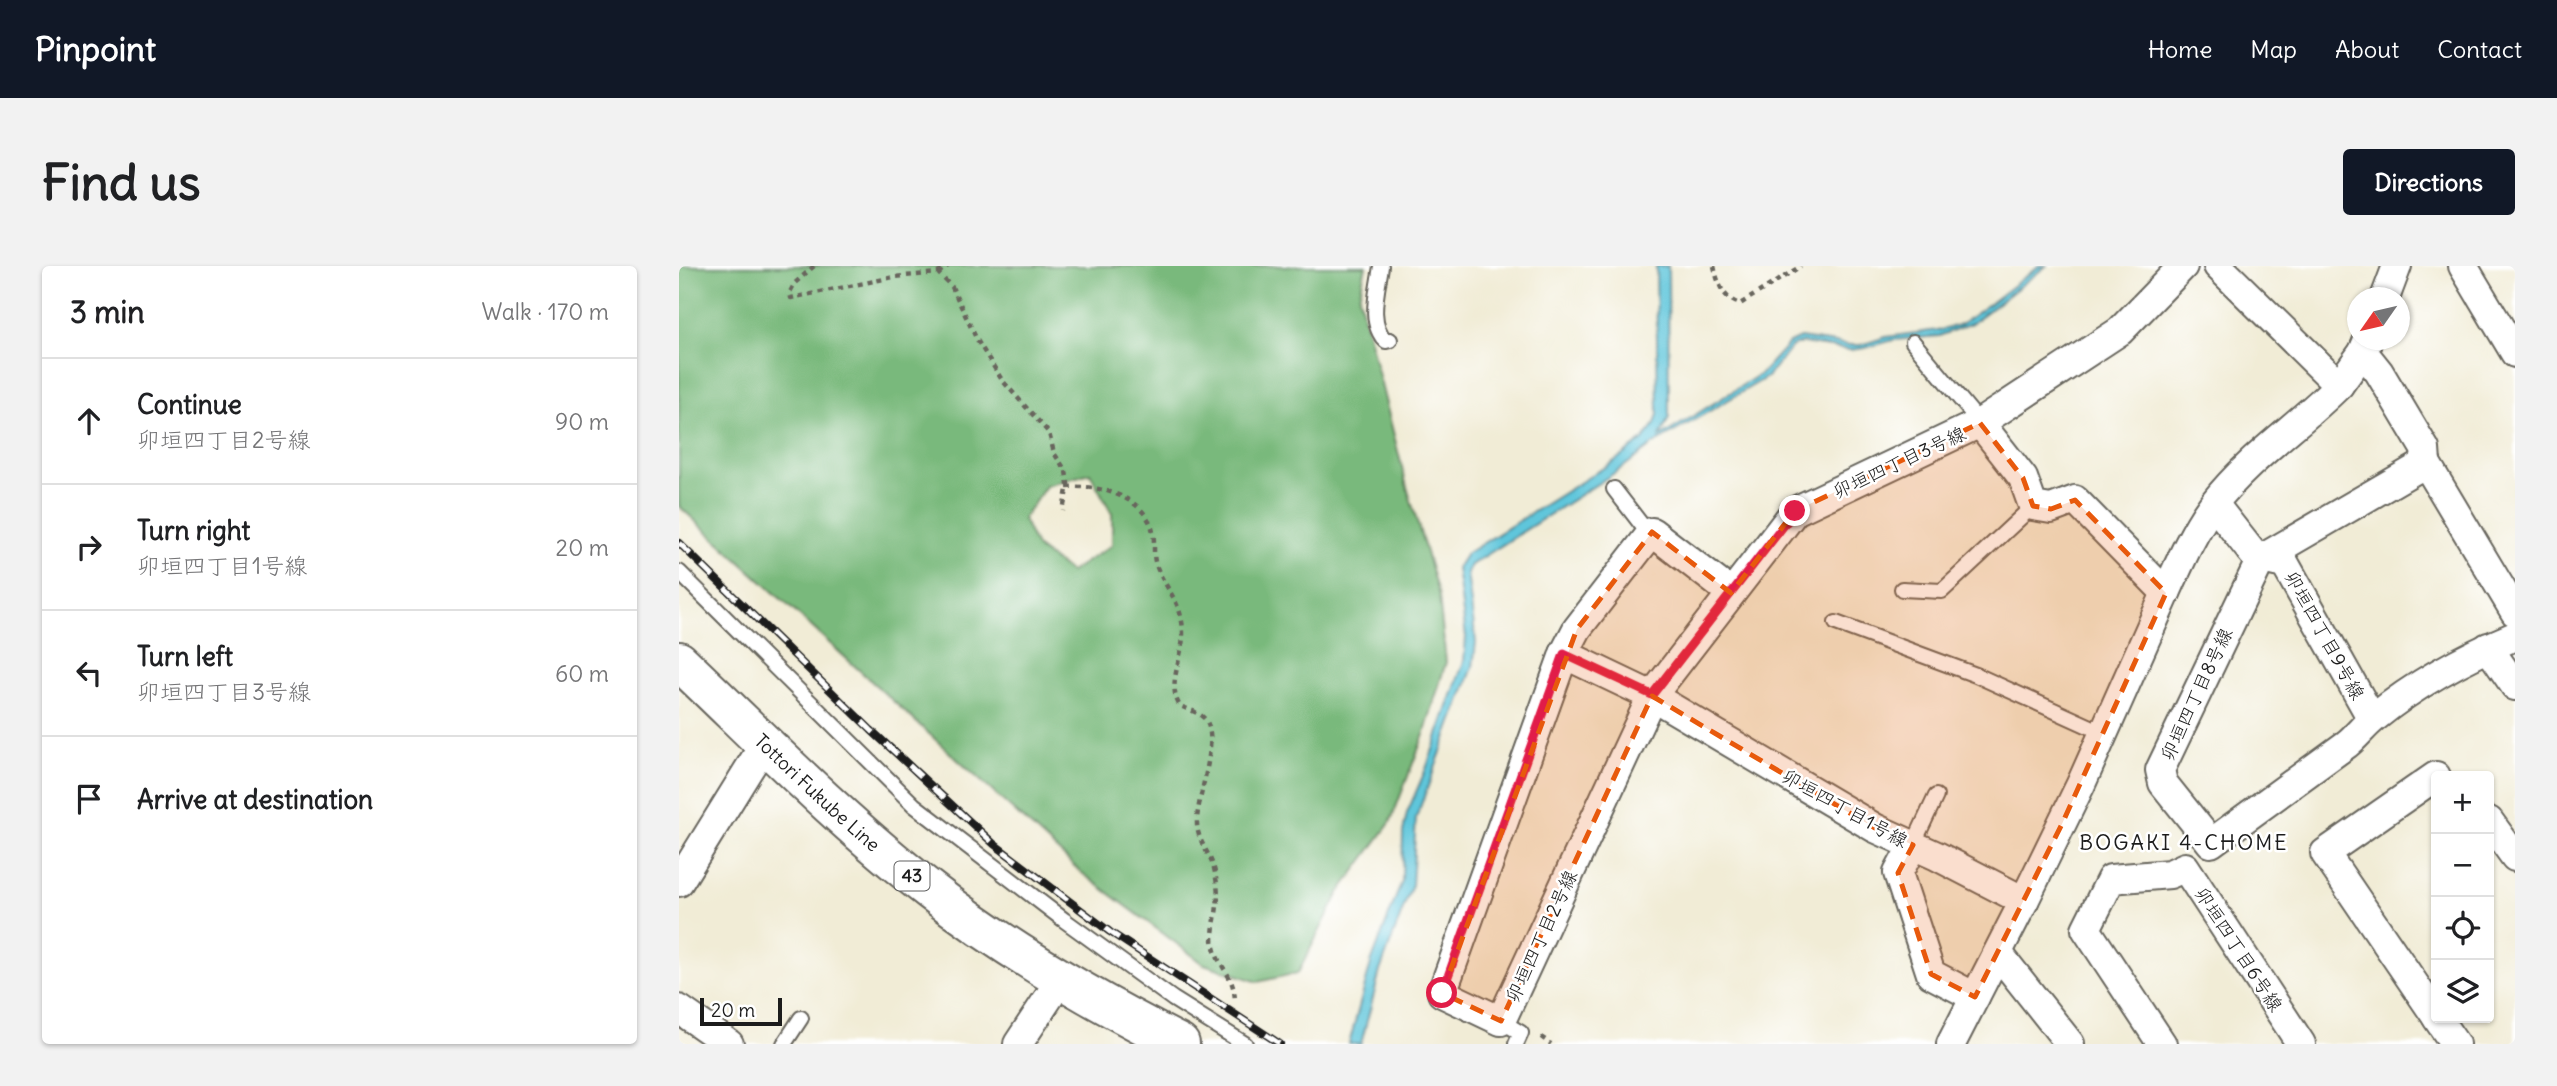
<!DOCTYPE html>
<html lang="en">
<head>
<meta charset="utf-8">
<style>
  :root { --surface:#fff; --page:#f2f2f2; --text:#202124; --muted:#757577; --line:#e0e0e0; --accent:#111827 }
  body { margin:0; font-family:Delius,"Klee One",sans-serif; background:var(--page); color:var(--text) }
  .controls { position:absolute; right:21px; bottom:21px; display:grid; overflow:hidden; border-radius:7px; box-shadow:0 2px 5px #0004 }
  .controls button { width:63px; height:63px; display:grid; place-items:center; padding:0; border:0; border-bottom:2px solid var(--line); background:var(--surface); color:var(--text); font:35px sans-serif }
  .compass { position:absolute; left:1668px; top:21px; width:63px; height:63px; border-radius:50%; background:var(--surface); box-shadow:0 2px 5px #0004; rotate:236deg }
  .scale { position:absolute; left:21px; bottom:18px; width:82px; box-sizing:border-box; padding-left:7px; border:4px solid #1c1c1c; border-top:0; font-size:19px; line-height:24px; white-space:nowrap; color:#1c1c1c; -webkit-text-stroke:5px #fff; paint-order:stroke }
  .stop { position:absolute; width:21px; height:21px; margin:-16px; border:5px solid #e11d48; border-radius:50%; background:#fff }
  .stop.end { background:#e11d48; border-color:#fff; box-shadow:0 2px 7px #0008 }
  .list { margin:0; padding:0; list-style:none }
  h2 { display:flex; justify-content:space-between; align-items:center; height:91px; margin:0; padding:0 28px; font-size:30px }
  h2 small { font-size:23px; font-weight:400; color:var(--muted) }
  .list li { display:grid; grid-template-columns:46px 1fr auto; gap:21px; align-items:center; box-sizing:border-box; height:126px; padding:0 28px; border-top:2px solid var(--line) }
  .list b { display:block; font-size:26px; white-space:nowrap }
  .list p { margin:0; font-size:23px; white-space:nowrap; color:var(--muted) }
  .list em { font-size:23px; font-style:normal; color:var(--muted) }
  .icon { flex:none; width:38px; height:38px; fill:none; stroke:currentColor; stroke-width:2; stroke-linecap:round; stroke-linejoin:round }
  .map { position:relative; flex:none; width:1836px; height:778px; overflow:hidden; border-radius:7px }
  header { display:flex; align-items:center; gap:42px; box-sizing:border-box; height:98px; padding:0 35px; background:var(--accent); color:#fff }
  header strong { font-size:33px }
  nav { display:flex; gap:38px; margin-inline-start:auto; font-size:24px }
  .intro { display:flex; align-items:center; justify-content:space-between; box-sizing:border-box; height:168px; padding:0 42px }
  h1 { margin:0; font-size:49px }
  .button { padding:18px 32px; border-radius:7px; background:var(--accent); color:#fff; font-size:24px; font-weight:700 }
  main { display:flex; gap:42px; padding:0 42px }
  aside { flex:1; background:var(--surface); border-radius:7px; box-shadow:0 2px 5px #0004 }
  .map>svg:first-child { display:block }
  .forest { fill:#79b97b; stroke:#4a6a4c; stroke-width:2; fill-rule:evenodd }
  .water { fill:#5fc6db; stroke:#3e717c; stroke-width:2 }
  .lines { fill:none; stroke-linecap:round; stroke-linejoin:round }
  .lane-casing { stroke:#67655d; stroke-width:18 }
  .street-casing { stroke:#67655d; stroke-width:32 }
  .primary-casing { stroke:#67655d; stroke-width:42 }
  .path { stroke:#67655d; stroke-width:4.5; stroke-dasharray:5 5; stroke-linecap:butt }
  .lane { stroke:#fff; stroke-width:14 }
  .street { stroke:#fff; stroke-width:28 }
  .primary { stroke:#fff; stroke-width:38 }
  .rail-casing { stroke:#1c1c1c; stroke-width:8 }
  .rail { stroke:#fff; stroke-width:5; stroke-dasharray:16; stroke-linecap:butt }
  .route { stroke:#e11d48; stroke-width:9 }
  .marked { fill:#e8590c; fill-opacity:0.2; stroke:#e8590c; stroke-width:5; stroke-dasharray:14 9; stroke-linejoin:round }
  .labels { text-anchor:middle; stroke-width:5; stroke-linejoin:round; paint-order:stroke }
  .shield { fill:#fff; stroke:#606060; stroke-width:2 }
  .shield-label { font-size:18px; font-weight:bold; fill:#1c1c1c }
  .street-label { font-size:19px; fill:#1c1c1c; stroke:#fff }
  .neighbourhood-label { font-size:21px; letter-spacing:2px; fill:#1c1c1c; stroke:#fff }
</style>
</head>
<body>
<header>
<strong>Pinpoint</strong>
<nav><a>Home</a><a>Map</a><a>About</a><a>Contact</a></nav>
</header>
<div class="intro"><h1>Find us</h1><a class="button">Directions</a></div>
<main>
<aside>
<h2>3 min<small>Walk · 170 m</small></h2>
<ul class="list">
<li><svg class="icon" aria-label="ahead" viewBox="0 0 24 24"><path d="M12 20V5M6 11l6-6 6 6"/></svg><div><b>Continue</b><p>卯垣四丁目2号線</p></div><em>90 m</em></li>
<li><svg class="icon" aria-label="right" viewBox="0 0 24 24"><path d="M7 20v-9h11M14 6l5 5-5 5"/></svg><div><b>Turn right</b><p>卯垣四丁目1号線</p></div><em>20 m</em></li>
<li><svg class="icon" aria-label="left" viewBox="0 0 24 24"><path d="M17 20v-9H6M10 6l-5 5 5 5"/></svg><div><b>Turn left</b><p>卯垣四丁目3号線</p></div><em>60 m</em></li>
<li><svg class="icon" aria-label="arrive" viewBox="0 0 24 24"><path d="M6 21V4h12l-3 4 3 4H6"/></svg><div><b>Arrive at destination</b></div></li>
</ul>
</aside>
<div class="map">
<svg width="1836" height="778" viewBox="0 0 1836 778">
  <rect width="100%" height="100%" fill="#fff"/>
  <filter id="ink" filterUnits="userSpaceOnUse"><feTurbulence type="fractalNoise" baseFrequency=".0143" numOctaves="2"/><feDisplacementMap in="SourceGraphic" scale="14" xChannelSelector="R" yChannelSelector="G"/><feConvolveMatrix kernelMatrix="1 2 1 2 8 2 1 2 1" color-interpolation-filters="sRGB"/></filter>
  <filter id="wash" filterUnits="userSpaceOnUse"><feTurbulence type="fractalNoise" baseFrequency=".00686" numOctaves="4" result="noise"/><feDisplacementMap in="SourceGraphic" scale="28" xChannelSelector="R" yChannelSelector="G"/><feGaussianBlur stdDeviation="1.57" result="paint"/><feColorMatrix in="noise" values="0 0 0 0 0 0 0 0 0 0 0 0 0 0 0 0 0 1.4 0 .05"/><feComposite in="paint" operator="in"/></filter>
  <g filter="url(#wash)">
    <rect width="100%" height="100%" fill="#f1ecd6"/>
    <path class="forest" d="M 0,0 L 687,0 L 680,31 L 728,221 L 760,331 L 767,396 L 746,466 L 711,557 L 660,627 L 619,707 L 579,716 L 525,698 L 403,607 L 0,240 ZM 411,207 L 433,248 L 433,279 L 391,306 L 357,281 L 344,253 L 367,220 Z"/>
    <path class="water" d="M 977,0 L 989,0 L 990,151 L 981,171 L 1083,107 L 1110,77 L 1121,72 L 1170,79 L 1182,79 L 1207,71 L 1267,63 L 1282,58 L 1306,41 L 1360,0 L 1367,0 L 1293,57 L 1260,70 L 1214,74 L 1186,82 L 1171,84 L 1123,77 L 1113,80 L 1088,111 L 973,179 L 943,202 L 792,299 L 788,307 L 797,376 L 794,401 L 737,552 L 733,619 L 701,705 L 682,778 L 670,778 L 692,697 L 723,615 L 724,566 L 728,547 L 747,503 L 785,395 L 787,371 L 778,302 L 787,288 L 937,194 L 964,174 L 976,158 L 979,148 Z"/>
  </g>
  <g filter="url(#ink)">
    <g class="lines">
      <g class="lane-casing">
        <g id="lane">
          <path d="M 702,0 C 699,23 688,57 707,75 L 711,74"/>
          <path d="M 1234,76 L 1301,157"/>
          <path d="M 935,223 L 962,258 L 973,266"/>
          <path d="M 0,306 L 235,539 L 385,654 L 494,733 L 566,778"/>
          <path d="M 1223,323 L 1263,325 L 1354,240"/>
          <path d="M 1157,357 L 1297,409 L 1425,467"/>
          <path d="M 1234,579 L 1257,530"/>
          <path d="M 822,755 L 842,767 L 837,778"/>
          <path d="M 105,778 L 122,752"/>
        </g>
      </g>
      <g class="street-casing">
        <g id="street">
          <path d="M 1539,0 L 1660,119 L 1684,86 L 1689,74"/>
          <path d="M 1784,0 L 1836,87"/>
          <path d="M 1706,32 L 1718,0"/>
          <path d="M 1684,86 L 1700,106 L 1746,183 L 1747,197"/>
          <path d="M 1301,157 L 1344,212 L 1354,240 L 1372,243 L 1396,234 L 1487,327 C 1501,296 1515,264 1535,237 C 1570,192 1620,159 1660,119"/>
          <path d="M 1535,238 L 1575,289 L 1582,293 L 1606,298 L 1693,453"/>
          <path d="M 1052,327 L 973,266 L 898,363 L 885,388 L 763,727 L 822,755 L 973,430 L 1116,245 L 1301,157 L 1441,65 L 1504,0"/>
          <path d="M 1836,346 L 1747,197 L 1582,293 L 1481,504 L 1484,517 L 1532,577 L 1668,478 C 1678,470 1685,460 1695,452 C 1738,417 1785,391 1836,370"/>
          <path d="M 1809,381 L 1836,420"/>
          <path d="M 885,388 L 973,430 L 1196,562 L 1258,590 L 1345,635 L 1272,778"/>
          <path d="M 1757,510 L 1646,587 L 1757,750"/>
          <path d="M 1810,555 L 1836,591"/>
          <path d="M 1234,579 L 1219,607 L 1252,708 L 1296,731"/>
          <path d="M 0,616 L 86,477"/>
          <path d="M 1345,635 L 1402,518 L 1487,327"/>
          <path d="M 1319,687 L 1391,778"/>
          <path d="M 0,743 L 50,778"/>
          <path d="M 1758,752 L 1776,778"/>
          <path d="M 339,778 L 382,713"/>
          <path d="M 1483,778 L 1407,663 L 1432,613 L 1491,608 L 1506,601 L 1622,778"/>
        </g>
      </g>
      <g class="primary-casing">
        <g id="primary">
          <path id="s1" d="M 0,395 C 82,473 162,556 252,625 C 329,685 414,734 501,778"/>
        </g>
      </g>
      <g class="path">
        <path d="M 135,0 L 116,17 L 111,26 L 112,32 L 215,11 L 259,7 L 273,21 L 298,74 L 323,114 L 370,167 L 375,187 L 387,205 L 389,218 L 384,245"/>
        <path d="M 1035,0 C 1039,17 1043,32 1061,38 L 1122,0"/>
        <path d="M 259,7 L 269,0"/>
        <path d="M 388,221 C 419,219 462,229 473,262 C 477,275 473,288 477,299 C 487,325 504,336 504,368 C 504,392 487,419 501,440 C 508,443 519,446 525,452 C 543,470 517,533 518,557 C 518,576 533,589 536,607 C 538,616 540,630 538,639 C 537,653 532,666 535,681 C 540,703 555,707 556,735"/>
        <path d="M 862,771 L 872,778"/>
      </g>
      <use href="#lane" class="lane"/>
      <use href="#street" class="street"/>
      <use href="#primary" class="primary"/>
      <g class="rail-casing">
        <path id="rail" d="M 0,277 L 192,464 L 315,578 L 431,666 L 601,778"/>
      </g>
      <use href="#rail" class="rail"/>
    </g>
  </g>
  <g class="lines" filter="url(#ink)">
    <path class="route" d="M 763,727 L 885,388 L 973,429 L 1116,245"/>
  </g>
  <path class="marked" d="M 1301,157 L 1344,212 L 1354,240 L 1372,243 L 1396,234 L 1487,327 L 1383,558 L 1296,731 L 1252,708 L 1219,607 L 1234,579 L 1196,562 L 973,430 L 822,755 L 763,727 L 898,363 L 973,266 L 1052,327 L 1116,245 Z"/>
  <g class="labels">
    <rect class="shield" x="215.5" y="595.5" width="35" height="29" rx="5"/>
    <g class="shield-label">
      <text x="233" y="616">43</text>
    </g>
    <g class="street-label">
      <text transform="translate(1220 196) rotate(-25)" y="7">卯垣四丁目3号線</text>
      <text transform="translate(1646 369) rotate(61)" y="7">卯垣四丁目9号線</text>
      <text transform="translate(1517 428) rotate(-65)" y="7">卯垣四丁目8号線</text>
      <text dy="7" stroke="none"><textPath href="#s1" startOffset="191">Tottori Fukube Line</textPath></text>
      <text transform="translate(1166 542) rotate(29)" y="7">卯垣四丁目1号線</text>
      <text transform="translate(862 670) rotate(-65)" y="7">卯垣四丁目2号線</text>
      <text transform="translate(1560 683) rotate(57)" y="7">卯垣四丁目6号線</text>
    </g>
    <g class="neighbourhood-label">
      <text x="1505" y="584">BOGAKI 4-CHOME</text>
    </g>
  </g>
</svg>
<div class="controls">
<button>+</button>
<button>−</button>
<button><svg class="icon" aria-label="locate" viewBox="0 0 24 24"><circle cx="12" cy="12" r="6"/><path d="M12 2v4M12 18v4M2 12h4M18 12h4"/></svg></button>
<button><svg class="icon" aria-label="layers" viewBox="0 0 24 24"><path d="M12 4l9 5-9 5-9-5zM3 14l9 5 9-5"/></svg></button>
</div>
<svg class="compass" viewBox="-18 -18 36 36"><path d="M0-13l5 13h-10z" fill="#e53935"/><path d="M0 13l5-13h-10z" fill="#757577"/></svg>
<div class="scale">20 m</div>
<div class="stop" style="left:763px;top:727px"></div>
<div class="stop end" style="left:1116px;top:245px"></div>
</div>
</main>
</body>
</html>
